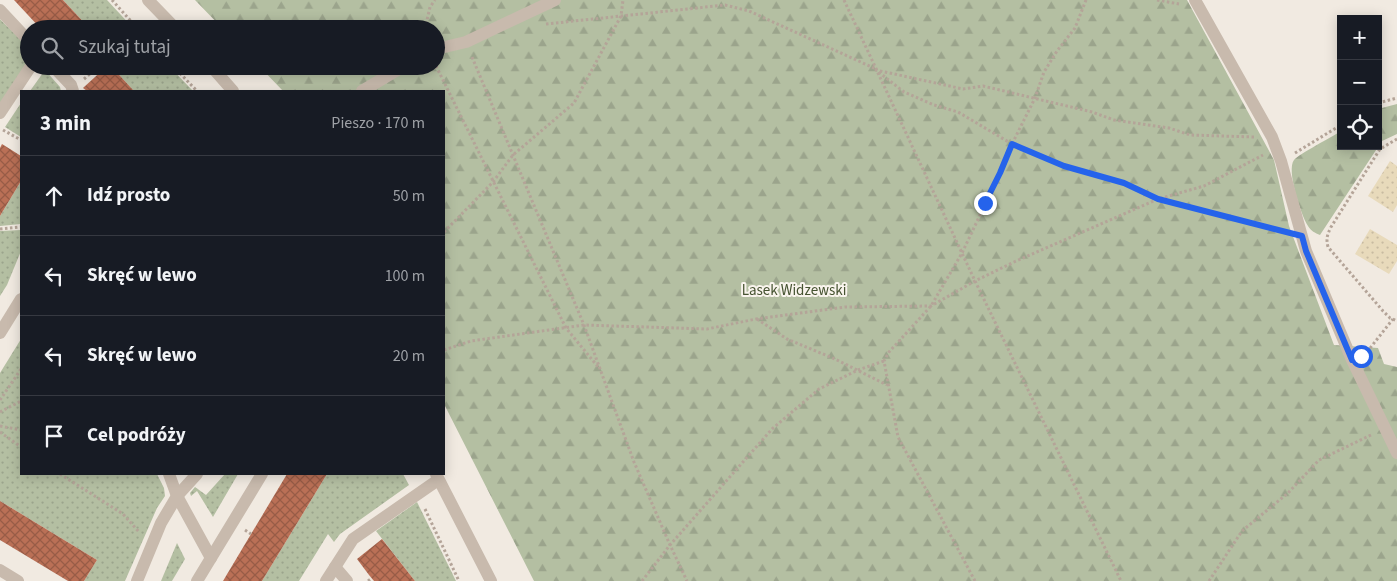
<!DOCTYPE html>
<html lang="pl">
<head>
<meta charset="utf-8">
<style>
  :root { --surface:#171b24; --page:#20242c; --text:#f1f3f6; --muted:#9ea1a6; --line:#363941 }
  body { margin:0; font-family:"Source Sans 3",sans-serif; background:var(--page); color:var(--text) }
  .controls { position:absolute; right:15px; top:15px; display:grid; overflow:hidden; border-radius:0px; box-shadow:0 2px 12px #0003 }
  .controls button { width:45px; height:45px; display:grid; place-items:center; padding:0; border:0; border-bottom:1px solid var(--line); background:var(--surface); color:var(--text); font:25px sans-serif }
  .stop { position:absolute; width:15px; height:15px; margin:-11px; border:4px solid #2563eb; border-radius:50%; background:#fff }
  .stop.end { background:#2563eb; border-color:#fff; box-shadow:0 1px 5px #0008 }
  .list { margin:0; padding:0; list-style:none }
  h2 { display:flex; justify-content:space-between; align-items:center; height:65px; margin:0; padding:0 20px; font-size:21px }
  h2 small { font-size:16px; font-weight:400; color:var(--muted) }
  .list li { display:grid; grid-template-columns:32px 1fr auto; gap:15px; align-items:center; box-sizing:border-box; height:80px; padding:0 20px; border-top:1px solid var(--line) }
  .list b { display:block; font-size:19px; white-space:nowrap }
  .list em { font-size:16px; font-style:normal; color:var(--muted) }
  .icon { flex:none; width:28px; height:28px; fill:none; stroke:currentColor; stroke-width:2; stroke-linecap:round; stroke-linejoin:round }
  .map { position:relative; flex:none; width:1397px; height:581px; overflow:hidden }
  .search { position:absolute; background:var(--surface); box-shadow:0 2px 12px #0003; left:20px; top:20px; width:425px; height:55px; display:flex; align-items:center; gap:12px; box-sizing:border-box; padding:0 18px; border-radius:28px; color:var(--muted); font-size:19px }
  .panel { position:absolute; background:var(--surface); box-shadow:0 2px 12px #0003; left:20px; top:90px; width:425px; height:385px; border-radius:0px }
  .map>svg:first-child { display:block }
  .green { fill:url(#green-dots) }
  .forest { fill:url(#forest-firs) }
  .sand { fill:url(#sand-dots) }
  .building { fill:url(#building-cross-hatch) }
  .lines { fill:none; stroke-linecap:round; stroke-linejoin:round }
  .path { stroke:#b4a498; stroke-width:3; stroke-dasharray:2.5 2.5; stroke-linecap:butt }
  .minor { stroke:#c8baad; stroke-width:12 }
  .route { stroke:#2563eb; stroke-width:6 }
  .labels { text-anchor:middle; stroke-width:4; stroke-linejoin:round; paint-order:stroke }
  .park-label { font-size:15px; fill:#465331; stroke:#f9f4ed }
</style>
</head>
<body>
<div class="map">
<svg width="1397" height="581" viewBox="0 0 1397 581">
  <defs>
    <pattern id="green-dots" width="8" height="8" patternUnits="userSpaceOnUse" patternTransform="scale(1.25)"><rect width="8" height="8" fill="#b4bfa2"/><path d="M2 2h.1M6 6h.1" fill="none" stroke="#9ba48c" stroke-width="1.8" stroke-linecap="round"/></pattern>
    <pattern id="forest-firs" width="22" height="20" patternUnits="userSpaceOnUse" patternTransform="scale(1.25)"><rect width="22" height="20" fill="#b4bfa2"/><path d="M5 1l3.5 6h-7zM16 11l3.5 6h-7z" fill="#9ba48c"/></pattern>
    <pattern id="sand-dots" width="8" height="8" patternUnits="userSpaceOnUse" patternTransform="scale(1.25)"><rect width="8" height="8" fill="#e8dabb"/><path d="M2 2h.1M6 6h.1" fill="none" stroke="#c8bba1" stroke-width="1.8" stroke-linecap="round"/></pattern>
    <pattern id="building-cross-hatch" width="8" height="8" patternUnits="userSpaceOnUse" patternTransform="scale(1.25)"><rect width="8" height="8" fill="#ba7056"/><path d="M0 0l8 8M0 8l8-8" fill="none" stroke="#985c47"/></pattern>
  </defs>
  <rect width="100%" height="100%" fill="#f1eae1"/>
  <g class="green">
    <path d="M 63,0 L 107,0 L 134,29 L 90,29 Z"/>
    <path d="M 0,19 C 7,27 20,36 24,45 C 34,66 11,87 0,104 Z"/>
    <path d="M 111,66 L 169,66 L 193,91 L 134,91 Z"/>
    <path d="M 45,70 L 60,87 L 61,91 L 30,91 Z"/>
    <path d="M 21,103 L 21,137 L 5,127 Z"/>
    <path d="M 21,181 L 21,224 L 0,226 L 0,216 Z"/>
    <path d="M 21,230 L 21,251 L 7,285 L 0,296 L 0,231 Z"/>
    <path d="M 21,339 L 21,474 L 157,474 L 164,488 L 165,496 L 157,508 L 125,581 L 84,581 L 97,560 L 0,501 L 0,373 Z"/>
    <path d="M 225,474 L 238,474 L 213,517 L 197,491 L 191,496 L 190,493 L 195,487 L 206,495 Z"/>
    <path d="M 327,474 L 403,474 L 409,485 L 340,534 L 334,542 L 328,534 L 299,581 L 262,581 Z"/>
    <path d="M 417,502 L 456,581 L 415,581 L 376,531 Z"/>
    <path d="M 177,543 L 185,559 L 172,581 L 161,581 Z"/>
  </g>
  <g class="forest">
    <path d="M 195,0 L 1187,0 L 1274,160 L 1289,226 L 1334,345 L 1378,348 L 1384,364 L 1397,367 L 1397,581 L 534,581 L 444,404 L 444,91 L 283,91 L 259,66 L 436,66 L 436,29 L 223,29 Z"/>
    <path d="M 1397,104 L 1397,134 L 1382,141 L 1320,235 C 1315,233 1311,231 1308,226 C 1301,215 1286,170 1294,160 C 1299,154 1332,137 1341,131 L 1341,146 L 1378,146 L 1378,109 Z"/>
  </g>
  <g class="sand">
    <path d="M 1390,161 L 1397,166 L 1397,205 L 1393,212 L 1368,196 Z"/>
    <path d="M 1370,229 L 1397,245 L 1397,261 L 1389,274 L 1355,254 Z"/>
  </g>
  <g class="building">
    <path d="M 14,0 L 63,0 L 90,29 L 41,29 Z"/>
    <path d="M 77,66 L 94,66 L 85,75 Z"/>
    <path d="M 107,66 L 111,66 L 134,91 L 87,91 L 83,88 Z"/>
    <path d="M 2,144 L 21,156 L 21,181 L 0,216 L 0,148 Z"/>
    <path d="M 287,474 L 327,474 L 262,581 L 223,581 Z"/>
    <path d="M 0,501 L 97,560 L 84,581 L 68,581 L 0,540 Z"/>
    <path d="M 382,539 L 415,581 L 374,581 L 369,575 L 357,559 Z"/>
  </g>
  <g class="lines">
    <g class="path">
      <path d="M 112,0 L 138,29"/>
      <path d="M 844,0 L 975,281 L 1121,581"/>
      <path d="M 1157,0 L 1179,4"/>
      <path d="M 546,24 L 725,5 L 749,11 L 876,69"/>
      <path d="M 425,29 L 430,7 L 435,0"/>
      <path d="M 472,57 L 584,325 L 634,462 L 670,545 L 687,581"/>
      <path d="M 173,66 L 197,91"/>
      <path d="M 436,66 L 566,328 L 599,368"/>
      <path d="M 84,79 L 99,66"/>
      <path d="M 1378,103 L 1397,98"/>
      <path d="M 3,130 L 21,140"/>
      <path d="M 1254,137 L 1190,135 L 1169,128 L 1114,120 L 1092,112 L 983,86 L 963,89 L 876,70 L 904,92 L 934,105 L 958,112 L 1012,144 L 1064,166 L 1124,183 L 1158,199 L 1284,232"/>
      <path d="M 1397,139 L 1380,149 L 1331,227 C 1327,235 1326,239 1328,247 L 1383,311 L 1390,318 L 1397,321"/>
      <path d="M 1295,153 L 1341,125"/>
      <path d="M 0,229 L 21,227"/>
      <path d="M 444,232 L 493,182 L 513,155 L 574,103 L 621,16 L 623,0"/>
      <path d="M 757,319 L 787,339 L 835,359 L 887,385"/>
      <path d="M 444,350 L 471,341 L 584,325 L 707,329 L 756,319 L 845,307 L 931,306 L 975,281 L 1014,262 L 1158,199 L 1204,186 L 1263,155"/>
      <path d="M 1367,352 L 1393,319"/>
      <path d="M 0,400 L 21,369"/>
      <path d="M 0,412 L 21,401"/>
      <path d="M 0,426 L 21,430"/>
      <path d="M 0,432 L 21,447"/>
      <path d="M 60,474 L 123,514 L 139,532"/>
      <path d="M 425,509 L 459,581"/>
      <path d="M 245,530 L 251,534"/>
      <path d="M 368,581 L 372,578"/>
      <path d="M 642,581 L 670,545 L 772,429 L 819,389 L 858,370 L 884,361"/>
      <path d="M 975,581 L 898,437 L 884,361 L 889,352 L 931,306 L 962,253 L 1000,173 L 1012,144 L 1035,98 L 1044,72 L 1057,51 L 1075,28 L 1086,0"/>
      <path d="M 1209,581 L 1242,531 L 1288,493 L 1319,460 L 1371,435"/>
    </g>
    <g class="minor">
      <path d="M 148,0 L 176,29"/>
      <path d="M 1195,0 L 1272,137 L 1281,161 L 1306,251 L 1352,360 L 1397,453"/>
      <path d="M 0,10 L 29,41"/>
      <path d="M 436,49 L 466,42 L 555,0"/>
      <path d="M 53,66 L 71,85 L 73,91"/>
      <path d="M 211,66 L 233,91"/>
      <path d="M 362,91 L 404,66"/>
      <path d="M 0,113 L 31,66"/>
      <path d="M 0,333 L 21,299"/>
      <path d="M 169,474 L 177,496 L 211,558"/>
      <path d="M 436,474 L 491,581"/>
      <path d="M 335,567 L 347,581"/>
      <path d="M 0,570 L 18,581"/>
      <path d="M 137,581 L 161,523 L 177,496 L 197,474"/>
      <path d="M 197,581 L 262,474"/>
      <path d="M 326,581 L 353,539 L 438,480"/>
    </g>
  </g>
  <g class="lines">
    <path class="route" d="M 985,203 L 1000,173 L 1012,144 L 1064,166 L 1124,183 L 1158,199 L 1302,236 L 1306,251 L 1352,360 L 1361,356"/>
  </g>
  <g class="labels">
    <g class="park-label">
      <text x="794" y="295">Lasek Widzewski</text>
    </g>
  </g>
</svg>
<div class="controls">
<button>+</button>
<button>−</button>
<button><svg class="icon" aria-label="locate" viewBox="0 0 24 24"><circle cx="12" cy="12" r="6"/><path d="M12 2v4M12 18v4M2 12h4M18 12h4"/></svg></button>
</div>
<div class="stop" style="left:1361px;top:356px"></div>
<div class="stop end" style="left:985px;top:203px"></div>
<div class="search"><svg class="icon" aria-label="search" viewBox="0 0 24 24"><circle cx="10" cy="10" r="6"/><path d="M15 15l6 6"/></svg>Szukaj tutaj</div>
<section class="panel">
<h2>3 min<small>Pieszo · 170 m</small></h2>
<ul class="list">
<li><svg class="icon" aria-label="ahead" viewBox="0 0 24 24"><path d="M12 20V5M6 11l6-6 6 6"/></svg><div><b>Idź prosto</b></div><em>50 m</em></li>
<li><svg class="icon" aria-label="left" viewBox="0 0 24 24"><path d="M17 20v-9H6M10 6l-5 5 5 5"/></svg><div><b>Skręć w lewo</b></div><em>100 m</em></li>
<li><svg class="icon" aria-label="left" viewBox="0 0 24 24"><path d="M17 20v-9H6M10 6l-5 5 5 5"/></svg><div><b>Skręć w lewo</b></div><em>20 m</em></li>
<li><svg class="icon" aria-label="arrive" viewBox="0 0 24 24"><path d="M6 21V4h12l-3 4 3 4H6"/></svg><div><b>Cel podróży</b></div></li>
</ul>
</section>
</div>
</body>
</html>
